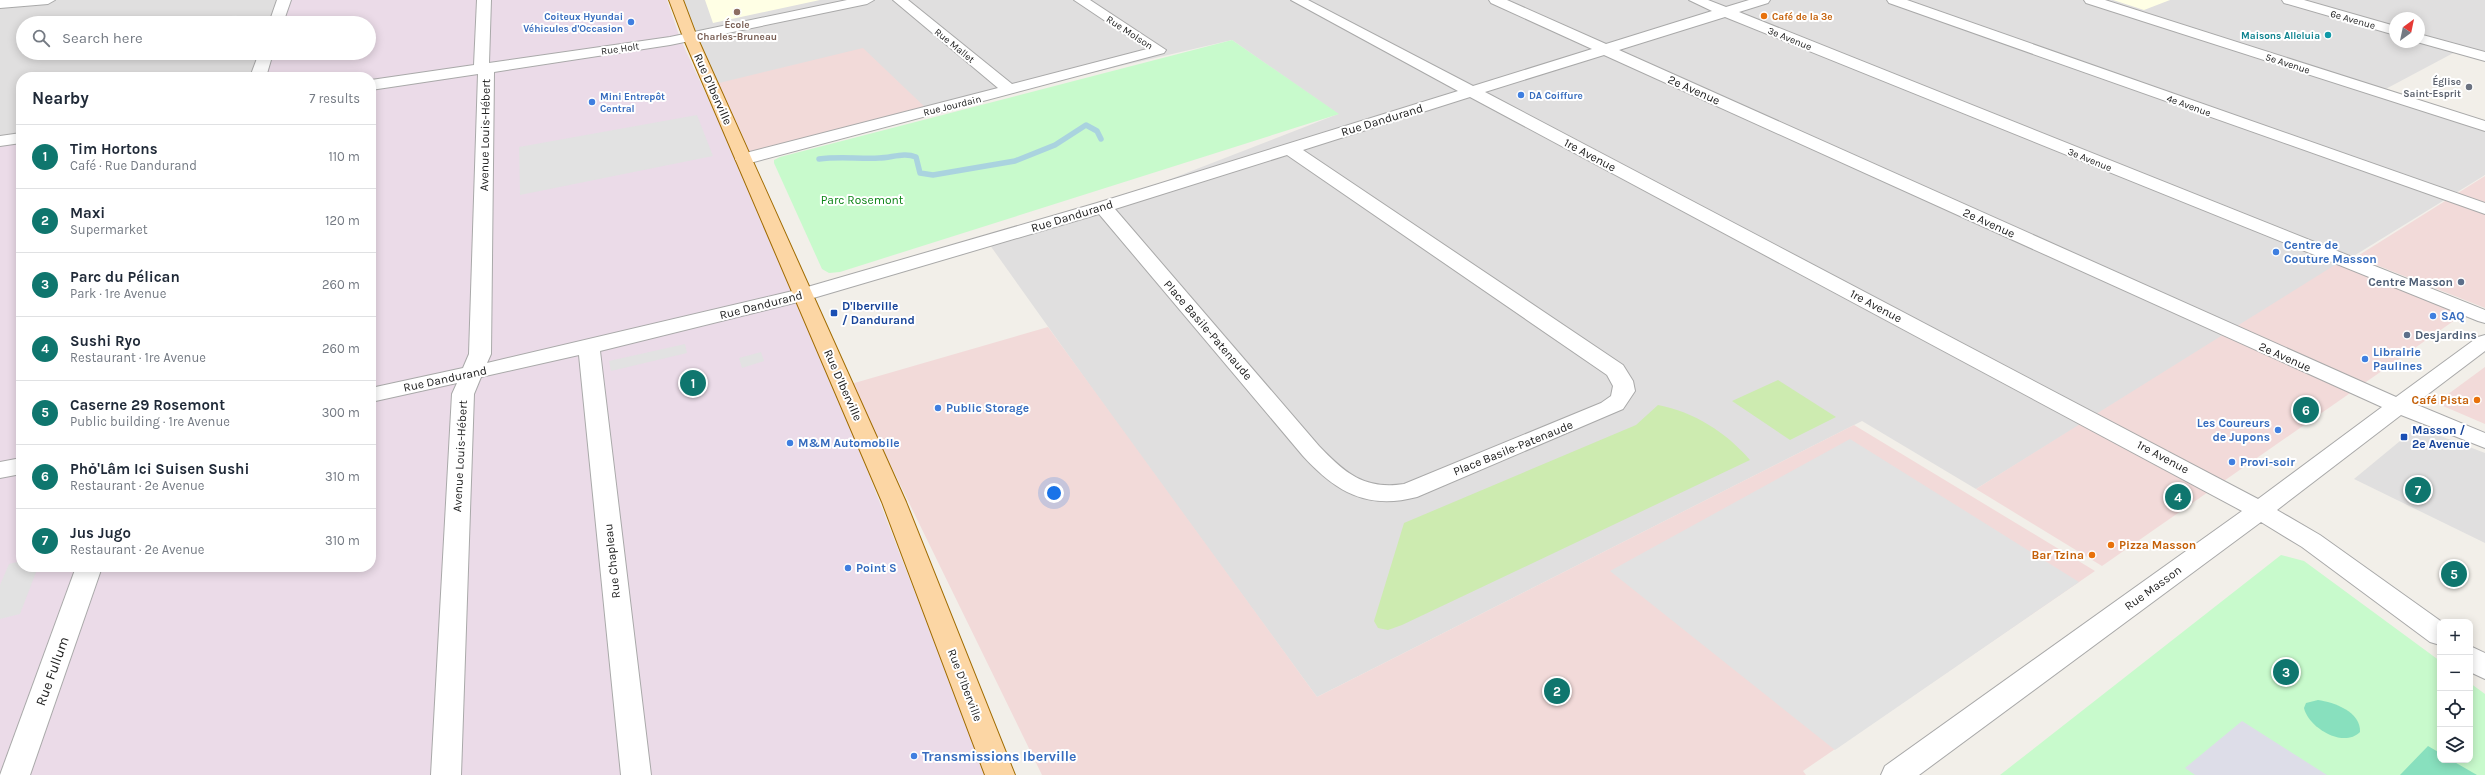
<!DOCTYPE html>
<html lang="en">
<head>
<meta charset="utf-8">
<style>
  :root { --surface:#fff; --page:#f6f6f7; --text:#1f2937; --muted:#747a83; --line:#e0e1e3; --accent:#0f766e }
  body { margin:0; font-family:Karla,sans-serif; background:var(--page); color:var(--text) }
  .controls { position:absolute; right:12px; bottom:12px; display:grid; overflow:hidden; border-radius:8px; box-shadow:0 2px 10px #0003 }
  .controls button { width:36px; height:36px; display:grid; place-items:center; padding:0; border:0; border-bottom:1px solid var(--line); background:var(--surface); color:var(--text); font:20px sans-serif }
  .compass { position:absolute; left:2389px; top:12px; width:36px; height:36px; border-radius:50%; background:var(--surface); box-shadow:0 2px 10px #0003; rotate:33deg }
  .you { position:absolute; left:1054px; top:493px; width:14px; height:14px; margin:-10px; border:3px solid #fff; border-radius:50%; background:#1a73e8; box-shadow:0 0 0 6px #1a73e833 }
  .badge { display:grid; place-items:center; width:26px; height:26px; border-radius:50%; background:var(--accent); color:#fff; font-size:13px; font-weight:700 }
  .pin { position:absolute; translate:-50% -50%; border:2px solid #fff; box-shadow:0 1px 4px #0006 }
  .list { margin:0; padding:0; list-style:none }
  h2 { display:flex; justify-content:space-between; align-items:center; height:52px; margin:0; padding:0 16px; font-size:17px }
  h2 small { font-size:13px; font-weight:400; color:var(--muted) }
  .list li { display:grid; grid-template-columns:26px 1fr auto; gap:12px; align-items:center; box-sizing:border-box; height:64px; padding:0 16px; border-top:1px solid var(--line) }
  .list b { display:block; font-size:15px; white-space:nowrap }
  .list p { margin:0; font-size:13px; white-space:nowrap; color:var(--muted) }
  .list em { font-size:13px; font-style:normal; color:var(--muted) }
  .icon { flex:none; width:22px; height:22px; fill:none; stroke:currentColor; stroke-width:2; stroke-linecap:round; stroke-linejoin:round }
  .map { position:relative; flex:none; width:2485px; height:775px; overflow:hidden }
  .search { position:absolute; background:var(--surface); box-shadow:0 2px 10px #0003; left:16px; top:16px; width:360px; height:44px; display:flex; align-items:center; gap:10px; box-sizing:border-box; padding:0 14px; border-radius:22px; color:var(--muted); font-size:15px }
  .panel { position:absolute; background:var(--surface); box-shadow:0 2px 10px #0003; left:16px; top:72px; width:360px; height:500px; border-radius:16px }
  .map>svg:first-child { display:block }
  .residential { fill:#e0dfdf; fill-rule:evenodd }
  .commercial { fill:#f2dad9 }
  .industrial { fill:#ebdbe8 }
  .education { fill:#ffffe5 }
  .grass { fill:#cdebb0 }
  .park { fill:#c8facc }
  .pitch { fill:#88e0be }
  .parking { fill:#e2e2e2 }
  .plaza { fill:#dddde8 }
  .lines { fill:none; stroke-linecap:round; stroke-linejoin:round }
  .stream { stroke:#aad3df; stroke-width:5.5 }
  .minor-casing { stroke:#a9a9a9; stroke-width:2 }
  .major-casing { stroke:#a06b00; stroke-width:2 }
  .minor { fill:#fff; fill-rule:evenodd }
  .major { fill:#fcd6a4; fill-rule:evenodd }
  .education-dot { fill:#8d6e63; stroke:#fff; stroke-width:1.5 }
  .food-dot { fill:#e8710a; stroke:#fff; stroke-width:1.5 }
  .shop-dot { fill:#3f7fe0; stroke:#fff; stroke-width:1.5 }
  .culture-dot { fill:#0f9aa8; stroke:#fff; stroke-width:1.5 }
  .worship-dot { fill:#6b7280; stroke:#fff; stroke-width:1.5 }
  .service-dot { fill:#5c6f8a; stroke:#fff; stroke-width:1.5 }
  .transit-dot { fill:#1a4fb4; stroke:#fff; stroke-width:1.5 }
  .labels { text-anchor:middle; stroke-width:4; stroke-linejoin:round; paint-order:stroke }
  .far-shop-label { font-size:10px; font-weight:bold; fill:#366cbe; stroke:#fff; text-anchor:start }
  .far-food-label { font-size:10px; font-weight:bold; fill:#c56008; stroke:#fff; text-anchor:start }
  .far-street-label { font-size:10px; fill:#222; stroke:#fff }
  .far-education-label { font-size:10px; font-weight:bold; fill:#785e54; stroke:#fff }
  .far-culture-label { font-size:10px; font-weight:bold; fill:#0d838f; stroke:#fff; text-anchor:end }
  .far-worship-label { font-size:10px; font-weight:bold; fill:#5b616d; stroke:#fff; text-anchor:end }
  .street-label { font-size:12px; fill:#222; stroke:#fff }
  .park-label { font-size:12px; fill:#0c8416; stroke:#fff }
  .shop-label { font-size:12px; font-weight:bold; fill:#366cbe; stroke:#fff; text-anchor:start }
  .service-label { font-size:12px; font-weight:bold; fill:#4e5e75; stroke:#fff; text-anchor:end }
  .transit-label { font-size:12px; font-weight:bold; fill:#164399; stroke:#fff; text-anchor:start }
  .food-label { font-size:12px; font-weight:bold; fill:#c56008; stroke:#fff; text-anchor:end }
  .near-street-label { font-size:14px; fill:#222; stroke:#fff }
  .near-shop-label { font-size:14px; font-weight:bold; fill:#366cbe; stroke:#fff; text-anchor:start }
</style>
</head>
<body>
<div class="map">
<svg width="2485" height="775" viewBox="0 0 2485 775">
  <rect width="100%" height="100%" fill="#f2efe9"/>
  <g class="residential">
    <path d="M 0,0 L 279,0 L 271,23 L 23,23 L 23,53 L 260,53 L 252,77 L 21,77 L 21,143 L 0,146 Z"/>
    <path d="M 678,0 L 2485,0 L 2485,57 L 2459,50 L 2380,92 L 2485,126 L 2485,175 L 1976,489 L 1862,421 L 1317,697 L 1126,436 L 987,241 L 1127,196 L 1338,114 L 1232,40 L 929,111 L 711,85 ZM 2395,18 L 2419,18 L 2419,42 L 2395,42 Z"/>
    <path d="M 2417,427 L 2485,453 L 2485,543 L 2354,479 Z"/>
  </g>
  <g class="commercial">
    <path d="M 863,48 L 929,111 L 742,159 L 711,85 Z"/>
    <path d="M 2485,176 L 2485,308 L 2356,257 Z"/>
    <path d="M 2338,263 L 2465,313 L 2102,566 L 1976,489 Z"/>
    <path d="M 1048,327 L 1317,697 L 1854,425 L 2095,571 L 1803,771 L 1806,775 L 1042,775 L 851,384 Z"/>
    <path d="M 2485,367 L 2485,424 L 2436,403 Z"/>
  </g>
  <path class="industrial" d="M 279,0 L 667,0 L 680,38 L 799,295 L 986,775 L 0,775 L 0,146 L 21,143 L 21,567 L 371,567 L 371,77 L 252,77 L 260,53 L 369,53 L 369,23 L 271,23 Z"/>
  <g class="education">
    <path d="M 705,0 L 820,0 L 713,23 Z"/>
    <path d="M 2113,0 L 2170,0 L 2144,10 Z"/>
  </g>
  <g class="grass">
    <path d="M 1778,380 L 1836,417 L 1790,440 L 1732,401 Z"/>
    <path d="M 1658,405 C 1694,412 1726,432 1750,460 L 1402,625 L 1388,630 L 1378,628 L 1374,621 L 1404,523 L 1636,425 Z"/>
  </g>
  <g class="park">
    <path d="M 1232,40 L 1339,114 L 840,272 L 829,273 L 822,269 L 774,163 L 774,160 L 780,157 Z"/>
    <path d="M 2281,555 L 2304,561 L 2440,661 L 2440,760 L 2470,760 L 2470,683 L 2485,694 L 2485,775 L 2000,775 Z"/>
  </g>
  <g class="pitch">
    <path d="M 2318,700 C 2334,702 2361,712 2360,732 C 2343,749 2308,727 2304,708 L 2306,703 Z"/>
    <path d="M 2428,746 L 2440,753 L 2440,760 L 2451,760 L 2477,775 L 2400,775 Z"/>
  </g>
  <g class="parking">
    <path d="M 237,15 L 234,23 L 179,23 Z"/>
    <path d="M 697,115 L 713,156 L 520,195 L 519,147 Z"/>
    <path d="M 685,344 L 687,353 L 611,371 L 609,361 Z"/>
    <path d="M 761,352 L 764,361 L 742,368 L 739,358 Z"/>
    <path d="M 1850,439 L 2079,582 L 1835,750 L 1610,571 Z"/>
    <path d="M 21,561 L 21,567 L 38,567 L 20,614 L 0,619 L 0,585 L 9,564 Z"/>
  </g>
  <path class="plaza" d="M 2242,721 L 2327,775 L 2195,775 L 2185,768 Z"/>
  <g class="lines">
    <path class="stream" d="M 819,159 C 839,156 859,159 879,158 C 891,158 904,152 916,157 L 920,173 L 933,175 L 1015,161 L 1055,145 L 1086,125 L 1097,131 L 1101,139"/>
    <g class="minor-casing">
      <g id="minor">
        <path d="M 0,0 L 55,0 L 48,4 L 0,8 Z"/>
        <path d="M 277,0 L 291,0 L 283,23 L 269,23 Z"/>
        <path d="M 477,0 L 491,0 L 489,63 L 670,37 L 847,0 L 874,0 L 867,4 L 670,45 L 494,72 L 491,354 L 487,363 L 797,290 L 1097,203 L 1458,91 L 1291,0 L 1308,0 L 1473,86 L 1592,49 L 1491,3 L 1489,0 L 1507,0 L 1606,44 L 1712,11 L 1689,0 L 1708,0 L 1726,7 L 1749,0 L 1770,0 L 1768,3 L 1739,12 L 2485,310 L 2485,323 L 2478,321 L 1725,17 L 1619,50 L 2396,397 L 2478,337 L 2485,335 L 2485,351 L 2415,404 L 2485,433 L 2485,448 L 2401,415 L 2277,510 L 2320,535 L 2442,622 L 2440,645 L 2430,642 L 2302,547 L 2261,522 L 1919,775 L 1881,775 L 1885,766 L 2242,511 L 1470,97 L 1303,150 L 1623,365 L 1633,381 L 1635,391 L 1623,409 L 1417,497 C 1367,510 1336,492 1303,456 L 1099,214 L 810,299 L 600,351 L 651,775 L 621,775 L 579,355 L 481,377 L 474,394 L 461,775 L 431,775 L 452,394 L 457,383 L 371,402 L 371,388 L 463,368 L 469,354 L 478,74 L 371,90 L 371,80 L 474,65 ZM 1604,55 L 2382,407 L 2258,499 L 1485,92 ZM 1287,155 L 1607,375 L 1613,386 L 1611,396 L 1601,403 L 1404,484 C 1364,490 1345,473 1319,446 L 1115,209 Z"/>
        <path d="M 893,0 L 908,0 L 1012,84 L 1147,49 L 1074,0 L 1090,0 L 1166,50 L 1164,53 L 750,163 L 738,163 L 735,159 L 738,155 L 998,88 Z"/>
        <path d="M 1887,0 L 1907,0 L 2485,203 L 2485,214 L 1889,3 Z"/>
        <path d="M 2084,0 L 2105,0 L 2485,121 L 2485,131 L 2086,3 Z"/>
        <path d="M 2282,0 L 2304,0 L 2395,26 L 2395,35 L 2284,3 Z"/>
        <path d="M 2419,34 L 2485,52 L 2485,61 L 2417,42 L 2419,42 Z"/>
        <path d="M 259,53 L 273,53 L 266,77 L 250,77 Z"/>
        <path d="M 21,133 L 21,143 L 0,146 L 0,136 Z"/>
        <path d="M 21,458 L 21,474 L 0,478 L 0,462 Z"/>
        <path d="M 76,567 L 102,567 L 30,775 L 0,775 Z"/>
        <path d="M 2470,646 L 2485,653 L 2485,679 L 2470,672 Z"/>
      </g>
    </g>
    <g class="major-casing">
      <path id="major" d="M 669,0 L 683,0 L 697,37 L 906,502 L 1015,775 L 985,775 L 882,502 L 683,37 Z"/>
    </g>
    <use href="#minor" class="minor"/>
    <use href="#major" class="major"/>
  </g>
  <circle class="education-dot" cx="737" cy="12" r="4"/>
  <g class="food-dot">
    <circle cx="1764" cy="16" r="4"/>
    <circle cx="2477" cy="400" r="4"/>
    <circle cx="2111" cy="545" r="4"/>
    <circle cx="2092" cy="555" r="4"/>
  </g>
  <g class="shop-dot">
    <circle cx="631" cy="22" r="4"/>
    <circle cx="1521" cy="95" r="4"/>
    <circle cx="592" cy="102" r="4"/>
    <circle cx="2276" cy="252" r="4"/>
    <circle cx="2433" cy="316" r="4"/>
    <circle cx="2365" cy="359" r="4"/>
    <circle cx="938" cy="408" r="4"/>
    <circle cx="2278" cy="430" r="4"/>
    <circle cx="790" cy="443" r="4"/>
    <circle cx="2232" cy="462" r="4"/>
    <circle cx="848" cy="568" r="4"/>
    <circle cx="914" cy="756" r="4"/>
  </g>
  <circle class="culture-dot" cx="2328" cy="35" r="4"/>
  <circle class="worship-dot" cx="2469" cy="87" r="4"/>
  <g class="service-dot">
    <circle cx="2461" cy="282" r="4"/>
    <circle cx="2407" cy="335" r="4"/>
  </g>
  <g class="transit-dot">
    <rect x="830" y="309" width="8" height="8" rx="2"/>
    <rect x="2400" y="433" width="8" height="8" rx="2"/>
  </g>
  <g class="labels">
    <g class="far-shop-label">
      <text x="623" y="20" text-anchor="end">Coiteux Hyundai<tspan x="623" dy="12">Véhicules d'Occasion</tspan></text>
      <text x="1529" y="99">DA Coiffure</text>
      <text x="600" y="100">Mini Entrepôt<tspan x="600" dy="12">Central</tspan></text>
    </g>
    <g class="far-food-label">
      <text x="1772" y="20">Café de la 3e</text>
    </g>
    <g class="far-street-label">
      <text transform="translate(2353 19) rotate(16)" y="4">6e Avenue</text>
      <text transform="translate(1130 32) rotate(33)" y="4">Rue Molson</text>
      <text transform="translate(1790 38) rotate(22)" y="4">3e Avenue</text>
      <text transform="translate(955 45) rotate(39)" y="4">Rue Mallet</text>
      <text transform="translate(620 48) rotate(-8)" y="4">Rue Holt</text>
      <text transform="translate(2288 63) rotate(18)" y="4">5e Avenue</text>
      <text transform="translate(952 105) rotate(-14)" y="4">Rue Jourdain</text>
      <text transform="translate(2189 105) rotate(20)" y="4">4e Avenue</text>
      <text transform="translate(2090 159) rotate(22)" y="4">3e Avenue</text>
    </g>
    <g class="far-education-label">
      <text x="737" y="28">École<tspan x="737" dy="12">Charles-Bruneau</tspan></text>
    </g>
    <g class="far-culture-label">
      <text x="2320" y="39">Maisons Alleluia</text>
    </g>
    <g class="far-worship-label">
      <text x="2461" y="85">Église<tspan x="2461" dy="12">Saint-Esprit</tspan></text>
    </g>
    <g class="street-label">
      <text transform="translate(713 89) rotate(66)" y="4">Rue D'Iberville</text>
      <text transform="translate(1694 90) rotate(24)" y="4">2e Avenue</text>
      <text transform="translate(1382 120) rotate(-17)" y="4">Rue Dandurand</text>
      <text transform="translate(485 135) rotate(-89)" y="4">Avenue Louis-Hébert</text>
      <text transform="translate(1590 155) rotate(28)" y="4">1re Avenue</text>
      <text transform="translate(1072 216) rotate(-17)" y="4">Rue Dandurand</text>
      <text transform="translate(1989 223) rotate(24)" y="4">2e Avenue</text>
      <text transform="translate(761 305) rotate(-14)" y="4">Rue Dandurand</text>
      <text transform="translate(1876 306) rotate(28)" y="4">1re Avenue</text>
      <text transform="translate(1208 330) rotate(49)" y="4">Place Basile-Patenaude</text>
      <text transform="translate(2285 357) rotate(24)" y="4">2e Avenue</text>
      <text transform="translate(445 379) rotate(-12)" y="4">Rue Dandurand</text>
      <text transform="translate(843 385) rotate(66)" y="4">Rue D'Iberville</text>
      <text transform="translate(1513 448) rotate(-22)" y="4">Place Basile-Patenaude</text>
      <text transform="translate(460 456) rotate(-87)" y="4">Avenue Louis-Hébert</text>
      <text transform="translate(2163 457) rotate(28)" y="4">1re Avenue</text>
      <text transform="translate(612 561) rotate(-96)" y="4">Rue Chapleau</text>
      <text transform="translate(2153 588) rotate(-36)" y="4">Rue Masson</text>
      <text transform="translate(965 685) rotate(69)" y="4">Rue D'Iberville</text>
    </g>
    <g class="park-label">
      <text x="862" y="204">Parc Rosemont</text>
    </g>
    <g class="shop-label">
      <text x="2284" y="249">Centre de<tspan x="2284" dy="14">Couture Masson</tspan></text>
      <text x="2441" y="320">SAQ</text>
      <text x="2373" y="356">Librairie<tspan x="2373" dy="14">Paulines</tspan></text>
      <text x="946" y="412">Public Storage</text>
      <text x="2270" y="427" text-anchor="end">Les Coureurs<tspan x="2270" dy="14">de Jupons</tspan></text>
      <text x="798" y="447">M&amp;M Automobile</text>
      <text x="2240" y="466">Provi-soir</text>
      <text x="856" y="572">Point S</text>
    </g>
    <g class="service-label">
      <text x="2453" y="286">Centre Masson</text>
      <text x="2415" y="339" text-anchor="start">Desjardins</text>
    </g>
    <g class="transit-label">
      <text x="842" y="310">D'Iberville<tspan x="842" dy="14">/ Dandurand</tspan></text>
      <text x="2412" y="434">Masson /<tspan x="2412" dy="14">2e Avenue</tspan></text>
    </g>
    <g class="food-label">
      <text x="2469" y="404">Café Pista</text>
      <text x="2119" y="549" text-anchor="start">Pizza Masson</text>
      <text x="2084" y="559">Bar Tzina</text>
    </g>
    <g class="near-street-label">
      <text transform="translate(52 671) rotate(-70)" y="5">Rue Fullum</text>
    </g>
    <g class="near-shop-label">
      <text x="922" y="761">Transmissions Iberville</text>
    </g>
  </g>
</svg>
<div class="controls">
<button>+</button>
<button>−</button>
<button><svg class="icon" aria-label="locate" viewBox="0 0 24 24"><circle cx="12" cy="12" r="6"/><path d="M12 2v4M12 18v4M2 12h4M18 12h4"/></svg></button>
<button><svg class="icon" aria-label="layers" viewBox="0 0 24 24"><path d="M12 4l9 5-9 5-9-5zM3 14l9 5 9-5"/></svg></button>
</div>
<svg class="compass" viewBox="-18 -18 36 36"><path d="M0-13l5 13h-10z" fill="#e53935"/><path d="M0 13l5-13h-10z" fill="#747a83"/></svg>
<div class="you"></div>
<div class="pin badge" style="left:693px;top:383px">1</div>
<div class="pin badge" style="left:1557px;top:691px">2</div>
<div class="pin badge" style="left:2286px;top:672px">3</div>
<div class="pin badge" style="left:2178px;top:497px">4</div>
<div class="pin badge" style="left:2454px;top:574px">5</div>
<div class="pin badge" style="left:2306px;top:410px">6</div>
<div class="pin badge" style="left:2418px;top:490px">7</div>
<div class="search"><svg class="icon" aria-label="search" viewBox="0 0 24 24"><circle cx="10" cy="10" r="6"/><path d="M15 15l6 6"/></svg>Search here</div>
<section class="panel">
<h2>Nearby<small>7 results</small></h2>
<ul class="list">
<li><span class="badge">1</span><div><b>Tim Hortons</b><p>Café · Rue Dandurand</p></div><em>110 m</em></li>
<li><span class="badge">2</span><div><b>Maxi</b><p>Supermarket</p></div><em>120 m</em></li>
<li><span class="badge">3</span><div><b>Parc du Pélican</b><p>Park · 1re Avenue</p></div><em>260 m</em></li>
<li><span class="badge">4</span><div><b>Sushi Ryo</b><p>Restaurant · 1re Avenue</p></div><em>260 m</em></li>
<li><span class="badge">5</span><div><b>Caserne 29 Rosemont</b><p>Public building · 1re Avenue</p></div><em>300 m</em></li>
<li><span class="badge">6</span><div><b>Phỏ'Lâm Ici Suisen Sushi</b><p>Restaurant · 2e Avenue</p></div><em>310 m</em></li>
<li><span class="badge">7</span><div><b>Jus Jugo</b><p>Restaurant · 2e Avenue</p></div><em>310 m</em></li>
</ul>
</section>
</div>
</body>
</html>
